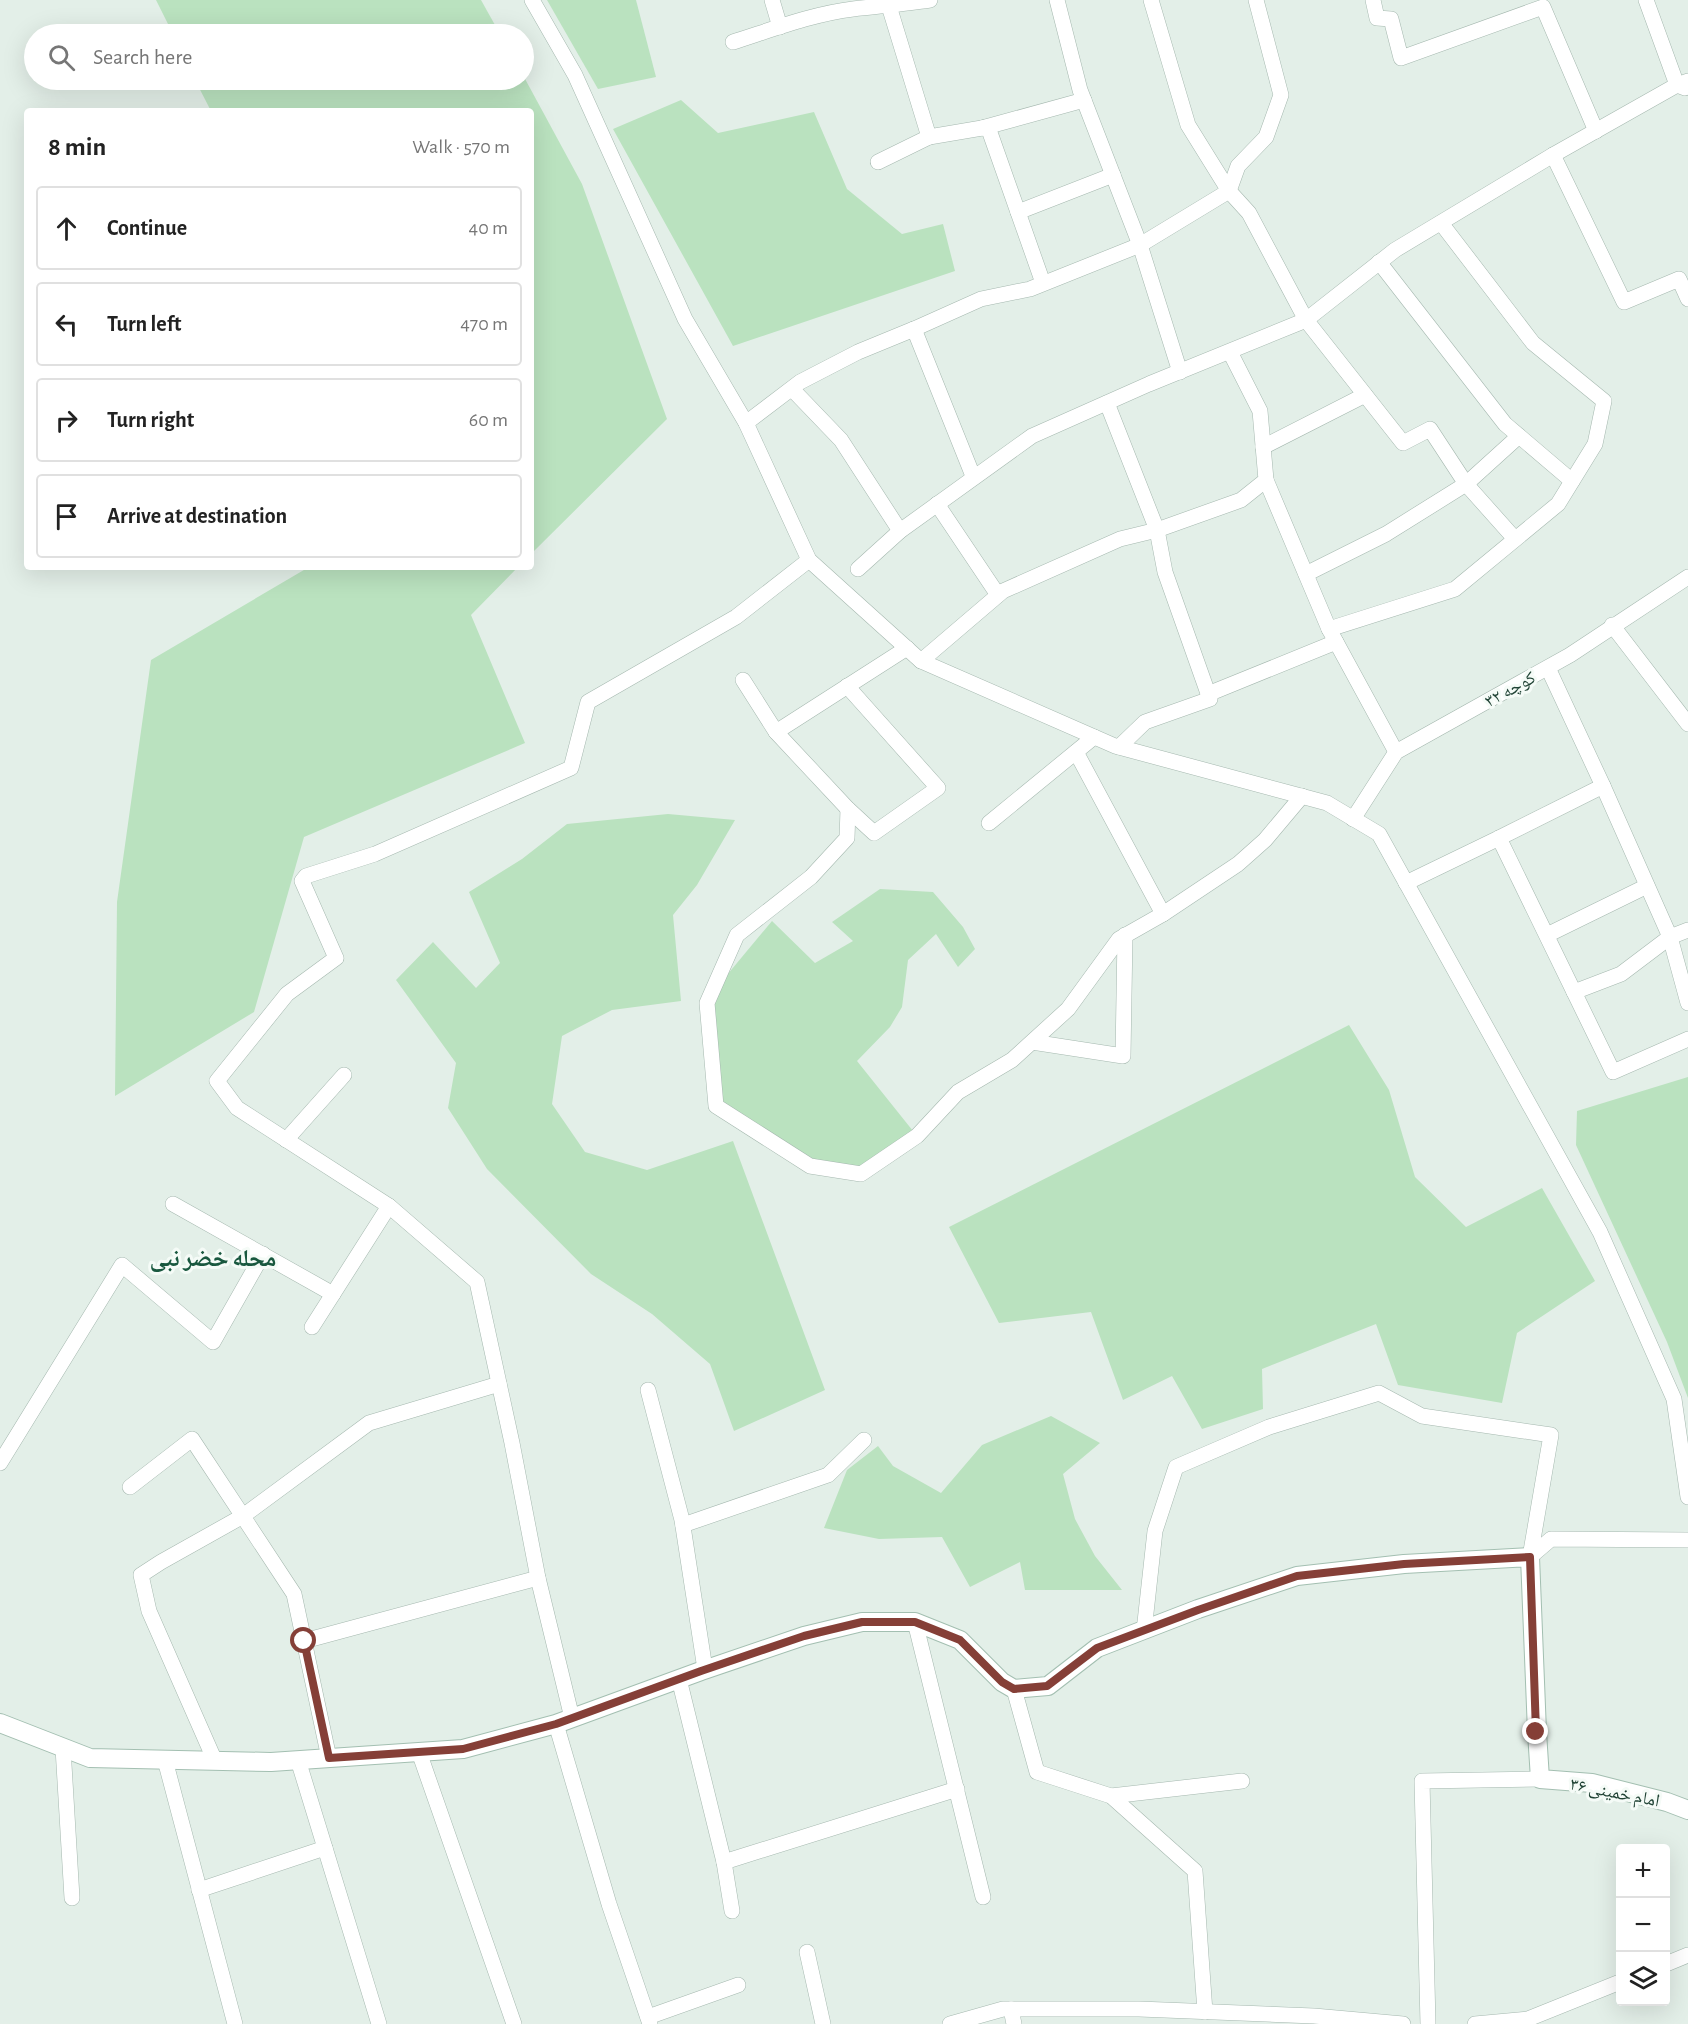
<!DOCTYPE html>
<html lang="en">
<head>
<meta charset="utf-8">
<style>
  :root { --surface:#fff; --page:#f2f2f2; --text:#222; --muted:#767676; --line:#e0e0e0 }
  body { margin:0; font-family:"Alegreya Sans","Noto Naskh Arabic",sans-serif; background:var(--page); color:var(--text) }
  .controls { position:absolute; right:18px; bottom:18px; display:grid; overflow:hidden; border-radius:6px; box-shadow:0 6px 24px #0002 }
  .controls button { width:54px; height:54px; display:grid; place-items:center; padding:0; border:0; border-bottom:2px solid var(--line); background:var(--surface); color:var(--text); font:30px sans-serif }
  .stop { position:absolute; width:18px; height:18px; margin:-14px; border:4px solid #853f37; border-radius:50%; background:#fff }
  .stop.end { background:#853f37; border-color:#fff; box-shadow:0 2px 6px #0008 }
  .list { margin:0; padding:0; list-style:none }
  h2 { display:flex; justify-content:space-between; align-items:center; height:78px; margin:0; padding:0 24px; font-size:26px }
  h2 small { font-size:20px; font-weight:400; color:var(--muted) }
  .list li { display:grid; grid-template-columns:39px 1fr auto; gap:18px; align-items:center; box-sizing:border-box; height:84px; margin:0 12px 12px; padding:0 12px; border:2px solid var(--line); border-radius:6px }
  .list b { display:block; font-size:22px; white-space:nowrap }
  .list em { font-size:20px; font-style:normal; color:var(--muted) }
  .icon { flex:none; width:33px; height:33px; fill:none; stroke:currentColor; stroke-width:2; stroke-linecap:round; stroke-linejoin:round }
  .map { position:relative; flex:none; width:1688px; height:2024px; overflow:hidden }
  .search { position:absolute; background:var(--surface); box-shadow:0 6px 24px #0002; left:24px; top:24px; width:510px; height:66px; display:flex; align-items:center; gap:15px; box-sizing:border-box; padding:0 21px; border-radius:33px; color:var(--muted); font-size:22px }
  .panel { position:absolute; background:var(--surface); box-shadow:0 6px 24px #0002; left:24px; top:108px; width:510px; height:462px; border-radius:6px }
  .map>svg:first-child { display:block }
  .green { fill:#bae2bf }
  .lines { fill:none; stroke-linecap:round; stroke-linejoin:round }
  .street-casing { stroke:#a5b8af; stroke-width:16 }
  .secondary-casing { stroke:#a3bfb1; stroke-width:20 }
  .street { stroke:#fff; stroke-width:15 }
  .secondary { stroke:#fff; stroke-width:18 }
  .route { stroke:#853f37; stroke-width:8 }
  .labels { text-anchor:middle; stroke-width:6; stroke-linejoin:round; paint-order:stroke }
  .street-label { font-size:18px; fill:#204335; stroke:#f5fbf7 }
  .district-label { font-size:24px; font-weight:bold; fill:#19583f; stroke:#f5fbf7 }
</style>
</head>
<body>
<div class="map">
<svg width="1688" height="2024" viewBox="0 0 1688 2024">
  <rect width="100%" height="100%" fill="#e3efe8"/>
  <g class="green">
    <path d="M 156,0 L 481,0 L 500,34 L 173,34 Z"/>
    <path d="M 547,0 L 636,0 L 656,77 L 598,89 Z"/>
    <path d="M 524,77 L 582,184 L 667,419 L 531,554 L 531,111 L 211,111 L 195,80 L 524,80 Z"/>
    <path d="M 681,100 L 718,133 L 814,112 L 847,189 L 902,234 L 943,224 L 955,271 L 733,346 L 613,129 Z"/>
    <path d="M 309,567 L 518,567 L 471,615 L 525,743 L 304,837 L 254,1012 L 115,1096 L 117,902 L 151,660 Z"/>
    <path d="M 668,814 L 735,820 L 697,885 L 673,915 L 681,1001 L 612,1010 L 562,1036 L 552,1104 L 585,1152 L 647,1170 L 733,1141 L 825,1390 L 734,1431 L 710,1364 L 652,1314 L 591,1274 L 487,1169 L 448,1108 L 456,1063 L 396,980 L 433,942 L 476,988 L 500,963 L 469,892 L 522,859 L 567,824 Z"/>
    <path d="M 880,889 L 933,892 L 963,927 L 975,949 L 958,967 L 936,934 L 908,960 L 902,1007 L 890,1027 L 857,1061 L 917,1136 L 861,1174 L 810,1166 L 716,1106 L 712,993 L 772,921 L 815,963 L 853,941 L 832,922 Z"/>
    <path d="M 1349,1025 L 1389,1090 L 1415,1177 L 1466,1227 L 1542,1188 L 1595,1281 L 1517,1333 L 1502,1403 L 1398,1385 L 1376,1324 L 1262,1369 L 1263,1409 L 1202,1429 L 1172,1376 L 1123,1400 L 1091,1312 L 999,1323 L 949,1227 Z"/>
    <path d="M 1688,1077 L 1688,1398 L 1667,1342 L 1576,1145 L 1577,1111 Z"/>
    <path d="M 1051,1416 L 1100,1443 L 1063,1474 L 1075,1519 L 1095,1556 L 1122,1590 L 1025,1590 L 1020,1562 L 970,1587 L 942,1537 L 879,1539 L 824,1528 L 847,1470 L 878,1446 L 893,1466 L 941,1493 L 982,1445 Z"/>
  </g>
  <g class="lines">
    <g class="street-casing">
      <g id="street">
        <path d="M 532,0 L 575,75 L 685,319 L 746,423 L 809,560 L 921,661 L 1115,746 L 1327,803 L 1379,834 L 1600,1232 L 1674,1399 L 1688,1497"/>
        <path d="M 772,0 L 780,27"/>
        <path d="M 1057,0 L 1080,90 L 1140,245 L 1180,372"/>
        <path d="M 1151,0 L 1188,125 L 1229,191 L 1249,213 L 1306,320 L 1403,443 L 1430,429 L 1466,484 L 1515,539"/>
        <path d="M 1373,0 L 1377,18 L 1391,19 L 1401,58 L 1543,7 L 1596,131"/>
        <path d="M 1646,0 L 1677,85 L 1685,88"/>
        <path d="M 889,6 L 929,137 L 988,127 L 1043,283"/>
        <path d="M 733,42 C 771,30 812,14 853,9 C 878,6 904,4 930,0"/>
        <path d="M 982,128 L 1084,100"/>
        <path d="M 1553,155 L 1624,302 L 1679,279 L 1688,299"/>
        <path d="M 878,162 L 929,137"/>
        <path d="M 1018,212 L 1113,175"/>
        <path d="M 1379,262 L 1505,424 L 1572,481"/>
        <path d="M 914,329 L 973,476"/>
        <path d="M 792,389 L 841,440 L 900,531"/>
        <path d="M 1107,403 L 1157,530 L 1165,572 L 1210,699 L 1145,722 L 1119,747"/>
        <path d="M 746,423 L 800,382 L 858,352 L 914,329 L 981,299 L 1030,289 L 1140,245 L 1229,191 L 1238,166 L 1266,137 L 1281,95 L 1256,0"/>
        <path d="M 1263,447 L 1365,395"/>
        <path d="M 1266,480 L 1329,629 L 1396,752"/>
        <path d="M 937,504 L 998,595"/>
        <path d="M 858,569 L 900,531 L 1032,436 L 1149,384 L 1306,320 L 1395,250 L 1553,155 L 1677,85 L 1688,81"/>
        <path d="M 1306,574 L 1386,534 L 1466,484 L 1519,436"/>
        <path d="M 1612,625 L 1688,724"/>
        <path d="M 1329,629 L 1455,589 L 1558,504 L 1595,444 L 1604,401 L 1533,343 L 1441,223"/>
        <path d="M 921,661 L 1003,591 L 1120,539 L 1157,530 L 1241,500 L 1266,480 L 1260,411 L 1230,352"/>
        <path d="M 1548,668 L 1603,786 L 1670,937 L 1688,1003"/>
        <path d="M 743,680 L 776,732 L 907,648"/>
        <path d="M 1208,694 L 1336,642"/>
        <path d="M 776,732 L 848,809 L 874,833 L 938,788 L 847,686"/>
        <path d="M 1076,752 L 1163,914"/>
        <path d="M 848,809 L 847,838 L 811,877 L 737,935 L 707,1003 L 716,1106 L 810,1166 L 861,1174 L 917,1136 L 958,1092 L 1012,1060 L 1068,1009 L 1119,939 L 1163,914 L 1238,864 L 1265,840 L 1302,796"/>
        <path d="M 1353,819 L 1396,752 L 1570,655 L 1688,577"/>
        <path d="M 989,823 L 1094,737"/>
        <path d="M 1499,838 L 1603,786"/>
        <path d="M 1406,883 L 1499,838 L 1613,1072 L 1688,1039"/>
        <path d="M 1547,935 L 1647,886"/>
        <path d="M 1574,992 L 1621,974 L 1670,937 L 1688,930"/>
        <path d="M 1032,1042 L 1123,1056 L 1125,935"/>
        <path d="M 286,1140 L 344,1075"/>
        <path d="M 173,1204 L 333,1294"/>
        <path d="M 312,1327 L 389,1206"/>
        <path d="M 648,1390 L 682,1520 L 705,1669"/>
        <path d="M 0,1463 L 122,1265 L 213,1342 L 263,1254"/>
        <path d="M 130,1487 L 192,1439 L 294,1594 L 329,1758"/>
        <path d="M 683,1525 L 828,1475 L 864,1440"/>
        <path d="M 915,1622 L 983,1897"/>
        <path d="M 1144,1631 L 1155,1531 L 1176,1467 L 1269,1427 L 1379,1393 L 1422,1416 L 1551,1435 L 1530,1557 L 1551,1539 L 1688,1540"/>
        <path d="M 304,1641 L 538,1578"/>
        <path d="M 679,1679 L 724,1862 L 732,1911"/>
        <path d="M 1014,1689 L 1037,1772 L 1111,1796 L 1195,1871 L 1205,2012"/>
        <path d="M 572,1718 L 538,1578 L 512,1443 L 477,1282 L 389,1206 L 237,1108 L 217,1081 L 287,994 L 336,958 L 302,881 L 306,876 L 375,854 L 571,768 L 588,702 L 736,617 L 809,560"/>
        <path d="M 556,1724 L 609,1904 L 650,2024"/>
        <path d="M 63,1748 L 72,1898"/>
        <path d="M 419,1752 L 514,2024"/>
        <path d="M 165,1760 L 235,2024"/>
        <path d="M 298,1760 L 379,2024"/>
        <path d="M 215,1761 L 149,1611 L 141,1575 L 161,1562 L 243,1516 L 369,1423 L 499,1384"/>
        <path d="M 1111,1796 L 1242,1781"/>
        <path d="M 724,1862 L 957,1789"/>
        <path d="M 199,1890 L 325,1848"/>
        <path d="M 807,1952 L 823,2024"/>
        <path d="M 1666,1964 L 1688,1955"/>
        <path d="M 1011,2009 L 1014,2024"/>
        <path d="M 648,2017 L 738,1985"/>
        <path d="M 950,2024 L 1003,2009 L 1139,2009 L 1314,2016 L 1403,2024"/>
        <path d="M 1428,2024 L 1422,1781 L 1540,1779"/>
        <path d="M 1475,2024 L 1528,2019 L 1620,1982"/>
      </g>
    </g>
    <g class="secondary-casing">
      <path id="secondary" d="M 0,1723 L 90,1758 L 271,1762 L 463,1749 L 556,1724 L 701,1671 L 804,1636 L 862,1622 L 915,1622 L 960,1640 L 1002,1682 L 1014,1689 L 1048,1686 L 1097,1648 L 1198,1609 L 1297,1576 L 1404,1564 L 1530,1557 L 1537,1732 L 1540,1779 L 1592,1783 L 1667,1802 L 1688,1810"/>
    </g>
    <use href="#street" class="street"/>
    <use href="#secondary" class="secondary"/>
  </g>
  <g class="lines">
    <path class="route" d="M 304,1641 L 329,1758 L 463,1749 L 556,1724 L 701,1671 L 804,1636 L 862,1622 L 915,1622 L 960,1640 L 1002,1682 L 1014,1689 L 1047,1686 L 1097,1648 L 1198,1610 L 1297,1576 L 1404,1564 L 1530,1557 L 1536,1732"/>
  </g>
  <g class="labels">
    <g class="street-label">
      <text transform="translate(1510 689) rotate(-29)" y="6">کوچه ۳۲</text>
      <text transform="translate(1615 1792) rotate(11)" y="6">۳۶ امام خمینی</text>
    </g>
    <g class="district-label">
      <text x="213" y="1266">محله خضر نبی</text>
    </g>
  </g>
</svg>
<div class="controls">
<button>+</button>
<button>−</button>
<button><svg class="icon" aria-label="layers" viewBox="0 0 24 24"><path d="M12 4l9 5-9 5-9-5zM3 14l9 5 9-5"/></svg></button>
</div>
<div class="stop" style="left:304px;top:1641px"></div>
<div class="stop end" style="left:1536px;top:1732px"></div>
<div class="search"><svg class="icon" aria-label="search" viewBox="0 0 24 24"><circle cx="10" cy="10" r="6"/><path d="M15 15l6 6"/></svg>Search here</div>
<section class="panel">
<h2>8 min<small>Walk · 570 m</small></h2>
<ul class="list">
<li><svg class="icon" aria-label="ahead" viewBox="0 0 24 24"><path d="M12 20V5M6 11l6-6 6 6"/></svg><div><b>Continue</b></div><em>40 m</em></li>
<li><svg class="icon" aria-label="left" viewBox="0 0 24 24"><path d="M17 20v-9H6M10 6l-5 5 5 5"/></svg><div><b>Turn left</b></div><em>470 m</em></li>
<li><svg class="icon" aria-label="right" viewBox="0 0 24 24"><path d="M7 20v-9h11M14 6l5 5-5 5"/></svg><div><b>Turn right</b></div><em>60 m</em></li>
<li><svg class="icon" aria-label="arrive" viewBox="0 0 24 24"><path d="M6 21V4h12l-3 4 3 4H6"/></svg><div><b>Arrive at destination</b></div></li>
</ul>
</section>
</div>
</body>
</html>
